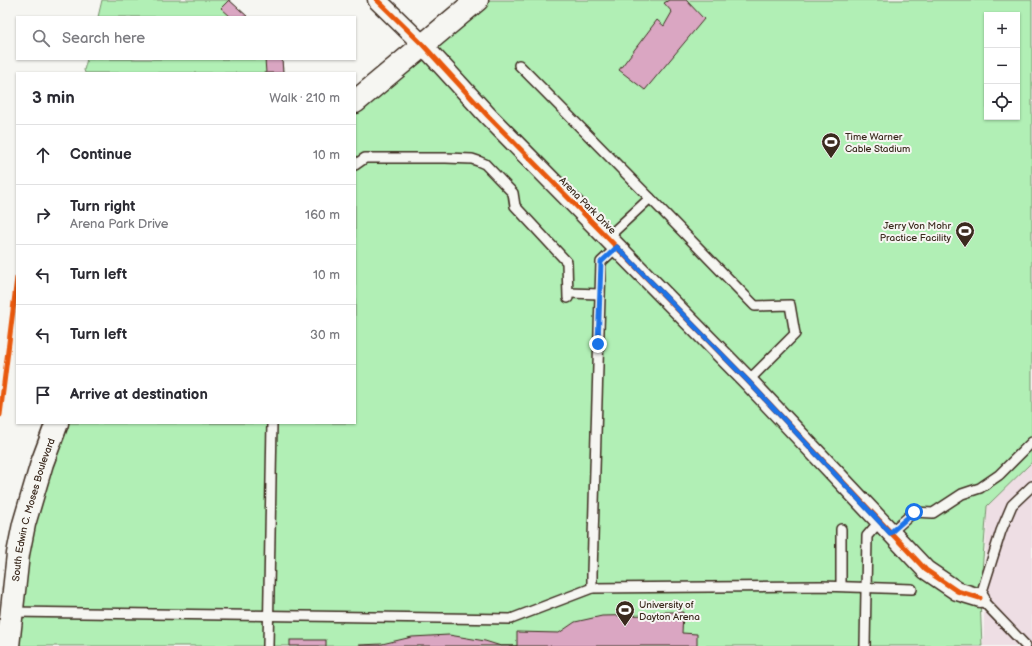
<!DOCTYPE html>
<html lang="en">
<head>
<meta charset="utf-8">
<style>
  :root { --surface:#fff; --page:#f2f2f3; --text:#2b2b33; --muted:#7c7c81; --line:#e1e1e2 }
  body { margin:0; font-family:"Balsamiq Sans",sans-serif; background:var(--page); color:var(--text) }
  .controls { position:absolute; right:12px; top:12px; display:grid; overflow:hidden; border-radius:0px; box-shadow:0 1px 3px #0004 }
  .controls button { width:36px; height:36px; display:grid; place-items:center; padding:0; border:0; border-bottom:1px solid var(--line); background:var(--surface); color:var(--text); font:20px sans-serif }
  .stop { position:absolute; width:12px; height:12px; margin:-9px; border:3px solid #1a73e8; border-radius:50%; background:#fff }
  .stop.end { background:#1a73e8; border-color:#fff; box-shadow:0 1px 4px #0008 }
  .list { margin:0; padding:0; list-style:none }
  h2 { display:flex; justify-content:space-between; align-items:center; height:52px; margin:0; padding:0 16px; font-size:17px }
  h2 small { font-size:13px; font-weight:400; color:var(--muted) }
  .list li { display:grid; grid-template-columns:26px 1fr auto; gap:12px; align-items:center; box-sizing:border-box; height:60px; padding:0 16px; border-top:1px solid var(--line) }
  .list b { display:block; font-size:15px; white-space:nowrap }
  .list p { margin:0; font-size:13px; white-space:nowrap; color:var(--muted) }
  .list em { font-size:13px; font-style:normal; color:var(--muted) }
  .icon { flex:none; width:22px; height:22px; fill:none; stroke:currentColor; stroke-width:2; stroke-linecap:round; stroke-linejoin:round }
  .map { position:relative; flex:none; width:1032px; height:646px; overflow:hidden }
  .search { position:absolute; background:var(--surface); box-shadow:0 1px 3px #0004; left:16px; top:16px; width:340px; height:44px; display:flex; align-items:center; gap:10px; box-sizing:border-box; padding:0 14px; border-radius:0px; color:var(--muted); font-size:15px }
  .panel { position:absolute; background:var(--surface); box-shadow:0 1px 3px #0004; left:16px; top:72px; width:340px; height:352px; border-radius:0px }
  .map>svg:first-child { display:block }
  .built { fill:#eedee4 }
  .green { fill:#b1efb5; stroke:#768c6a; fill-rule:evenodd }
  .building { fill:#daa6c2; stroke:#3b2a1e }
  .lines { fill:none; stroke-linecap:round; stroke-linejoin:round }
  .lane-casing { stroke:#3b2a1e; stroke-width:12 }
  .street-casing { stroke:#3b2a1e; stroke-width:21 }
  .secondary-casing { stroke:#3b2a1e; stroke-width:25 }
  .lane { stroke:#f6f6f2; stroke-width:9 }
  .street { stroke:#f6f6f2; stroke-width:18 }
  .secondary { stroke:#f6f6f2; stroke-width:22 }
  .cycleway-casing { stroke:#f6f6f2; stroke-width:8 }
  .cycleway { stroke:#e8590c; stroke-width:5 }
  .route { stroke:#1a73e8; stroke-width:5 }
  .labels { text-anchor:middle; stroke-width:4; stroke-linejoin:round; paint-order:stroke }
  .poi-label { font-size:10px; fill:#3b2a1e; stroke:#f6f6f2; text-anchor:start }
  .street-label { font-size:10px; fill:#3b2a1e; stroke:#f6f6f2 }
</style>
</head>
<body>
<div class="map">
<svg width="1032" height="646" viewBox="0 0 1032 646">
  <rect width="100%" height="100%" fill="#f6f6f2"/>
  <filter id="ink" filterUnits="userSpaceOnUse"><feTurbulence type="fractalNoise" baseFrequency=".025" numOctaves="2"/><feDisplacementMap in="SourceGraphic" scale="8" xChannelSelector="R" yChannelSelector="G"/><feConvolveMatrix kernelMatrix="1 2 1 2 8 2 1 2 1" color-interpolation-filters="sRGB"/></filter>
  <g filter="url(#ink)">
    <path class="built" d="M 1032,462 L 1032,646 L 983,646 L 987,506 Z"/>
    <g class="green">
      <path d="M 102,0 L 229,0 L 248,17 L 98,17 Z"/>
      <path d="M 477,0 L 1032,0 L 1032,462 L 987,506 L 980,598 L 982,646 L 8,646 L 57,423 L 355,423 L 355,102 ZM 987,15 L 1017,15 L 1017,117 L 987,117 Z"/>
      <path d="M 87,59 L 282,59 L 283,73 L 85,73 L 84,70 Z"/>
    </g>
    <g class="building">
      <path d="M 229,0 L 248,17 L 231,17 L 221,8 Z"/>
      <path d="M 669,0 L 686,0 L 704,19 L 645,90 L 619,70 L 657,20 L 664,26 L 672,12 L 664,3 Z"/>
      <path d="M 265,59 L 282,59 L 283,73 L 266,73 Z"/>
      <path d="M 652,612 L 683,612 L 682,633 L 697,634 L 697,646 L 359,646 L 359,645 L 382,644 L 412,637 L 449,635 L 485,641 L 501,646 L 517,646 L 517,632 L 559,633 L 575,622 L 602,616 L 652,615 Z"/>
      <rect x="290" y="640" width="36" height="6"/>
    </g>
    <g class="lines">
      <g class="lane-casing">
        <g id="lane">
          <path d="M 519,65 L 650,198 L 608,237"/>
          <path d="M 355,165 L 365,158 L 446,158 L 472,159 L 478,161 L 485,164 L 513,193 L 515,206 L 567,262 L 568,298"/>
          <path d="M 650,198 L 755,306 L 790,305 L 795,334 L 748,381"/>
          <path d="M 569,293 L 600,294"/>
          <path d="M 890,533 L 914,512 L 933,513 L 962,494 L 980,488 L 999,475 L 1032,442"/>
          <path d="M 841,586 L 841,529"/>
          <path d="M 592,588 L 592,573 L 601,262 L 617,247"/>
          <path d="M 12,612 L 511,619 L 592,588 L 821,586 L 912,589"/>
          <path d="M 268,646 L 272,423"/>
          <path d="M 865,646 L 867,536 L 879,522"/>
          <path d="M 1026,646 L 980,598 L 1001,531 L 1012,505 L 1032,486"/>
        </g>
      </g>
      <g class="street-casing">
        <path id="street" d="M 377,0 L 423,45 L 488,116 L 748,381 L 926,570 L 957,591 L 980,598"/>
      </g>
      <g class="secondary-casing">
        <g id="secondary">
          <path d="M 355,102 L 477,0"/>
          <path id="s1" d="M 8,646 L 18,554 L 24,524 L 42,463 L 57,423"/>
        </g>
      </g>
      <use href="#lane" class="lane"/>
      <use href="#street" class="street"/>
      <use href="#secondary" class="secondary"/>
      <g class="cycleway-casing">
        <g id="cycleway">
          <path d="M 377,0 L 423,45 L 488,116 L 748,381 L 926,570 L 957,591 L 980,598"/>
          <path d="M 0,415 L 17,278"/>
        </g>
      </g>
      <use href="#cycleway" class="cycleway"/>
    </g>
  </g>
  <g class="lines" filter="url(#ink)">
    <path class="route" d="M 598,344 L 601,262 L 617,247 L 748,381 L 890,533 L 914,512"/>
  </g>
  <defs>
    <g id="stadium-pin" transform="scale(1)"><path d="M0 17L-7.5 6A9.5 9.5 0 1 1 7.5 6Z" fill="#3b2a1e" stroke="#f6f6f2"/><path d="M0-5a6.5 5 0 1 0 0 10a6.5 5 0 1 0 0-10ZM-3.5-1.8h7v3.6h-7Z" fill="#fff"/></g>
  </defs>
  <g fill-rule="evenodd">
    <use href="#stadium-pin" x="831" y="142"/>
    <use href="#stadium-pin" x="965" y="231"/>
    <use href="#stadium-pin" x="625" y="610"/>
  </g>
  <g class="labels">
    <g class="poi-label">
      <text x="845" y="140">Time Warner<tspan x="845" dy="12">Cable Stadium</tspan></text>
      <text x="951" y="229" text-anchor="end">Jerry Von Mohr<tspan x="951" dy="12">Practice Facility</tspan></text>
      <text x="639" y="608">University of<tspan x="639" dy="12">Dayton Arena</tspan></text>
    </g>
    <g class="street-label">
      <text transform="translate(588 205) rotate(45)" y="4">Arena Park Drive</text>
      <text dy="4" stroke="none"><textPath href="#s1" startOffset="139">South Edwin C. Moses Boulevard</textPath></text>
    </g>
  </g>
</svg>
<div class="controls">
<button>+</button>
<button>−</button>
<button><svg class="icon" aria-label="locate" viewBox="0 0 24 24"><circle cx="12" cy="12" r="6"/><path d="M12 2v4M12 18v4M2 12h4M18 12h4"/></svg></button>
</div>
<div class="stop" style="left:914px;top:512px"></div>
<div class="stop end" style="left:598px;top:344px"></div>
<div class="search"><svg class="icon" aria-label="search" viewBox="0 0 24 24"><circle cx="10" cy="10" r="6"/><path d="M15 15l6 6"/></svg>Search here</div>
<section class="panel">
<h2>3 min<small>Walk · 210 m</small></h2>
<ul class="list">
<li><svg class="icon" aria-label="ahead" viewBox="0 0 24 24"><path d="M12 20V5M6 11l6-6 6 6"/></svg><div><b>Continue</b></div><em>10 m</em></li>
<li><svg class="icon" aria-label="right" viewBox="0 0 24 24"><path d="M7 20v-9h11M14 6l5 5-5 5"/></svg><div><b>Turn right</b><p>Arena Park Drive</p></div><em>160 m</em></li>
<li><svg class="icon" aria-label="left" viewBox="0 0 24 24"><path d="M17 20v-9H6M10 6l-5 5 5 5"/></svg><div><b>Turn left</b></div><em>10 m</em></li>
<li><svg class="icon" aria-label="left" viewBox="0 0 24 24"><path d="M17 20v-9H6M10 6l-5 5 5 5"/></svg><div><b>Turn left</b></div><em>30 m</em></li>
<li><svg class="icon" aria-label="arrive" viewBox="0 0 24 24"><path d="M6 21V4h12l-3 4 3 4H6"/></svg><div><b>Arrive at destination</b></div></li>
</ul>
</section>
</div>
</body>
</html>
